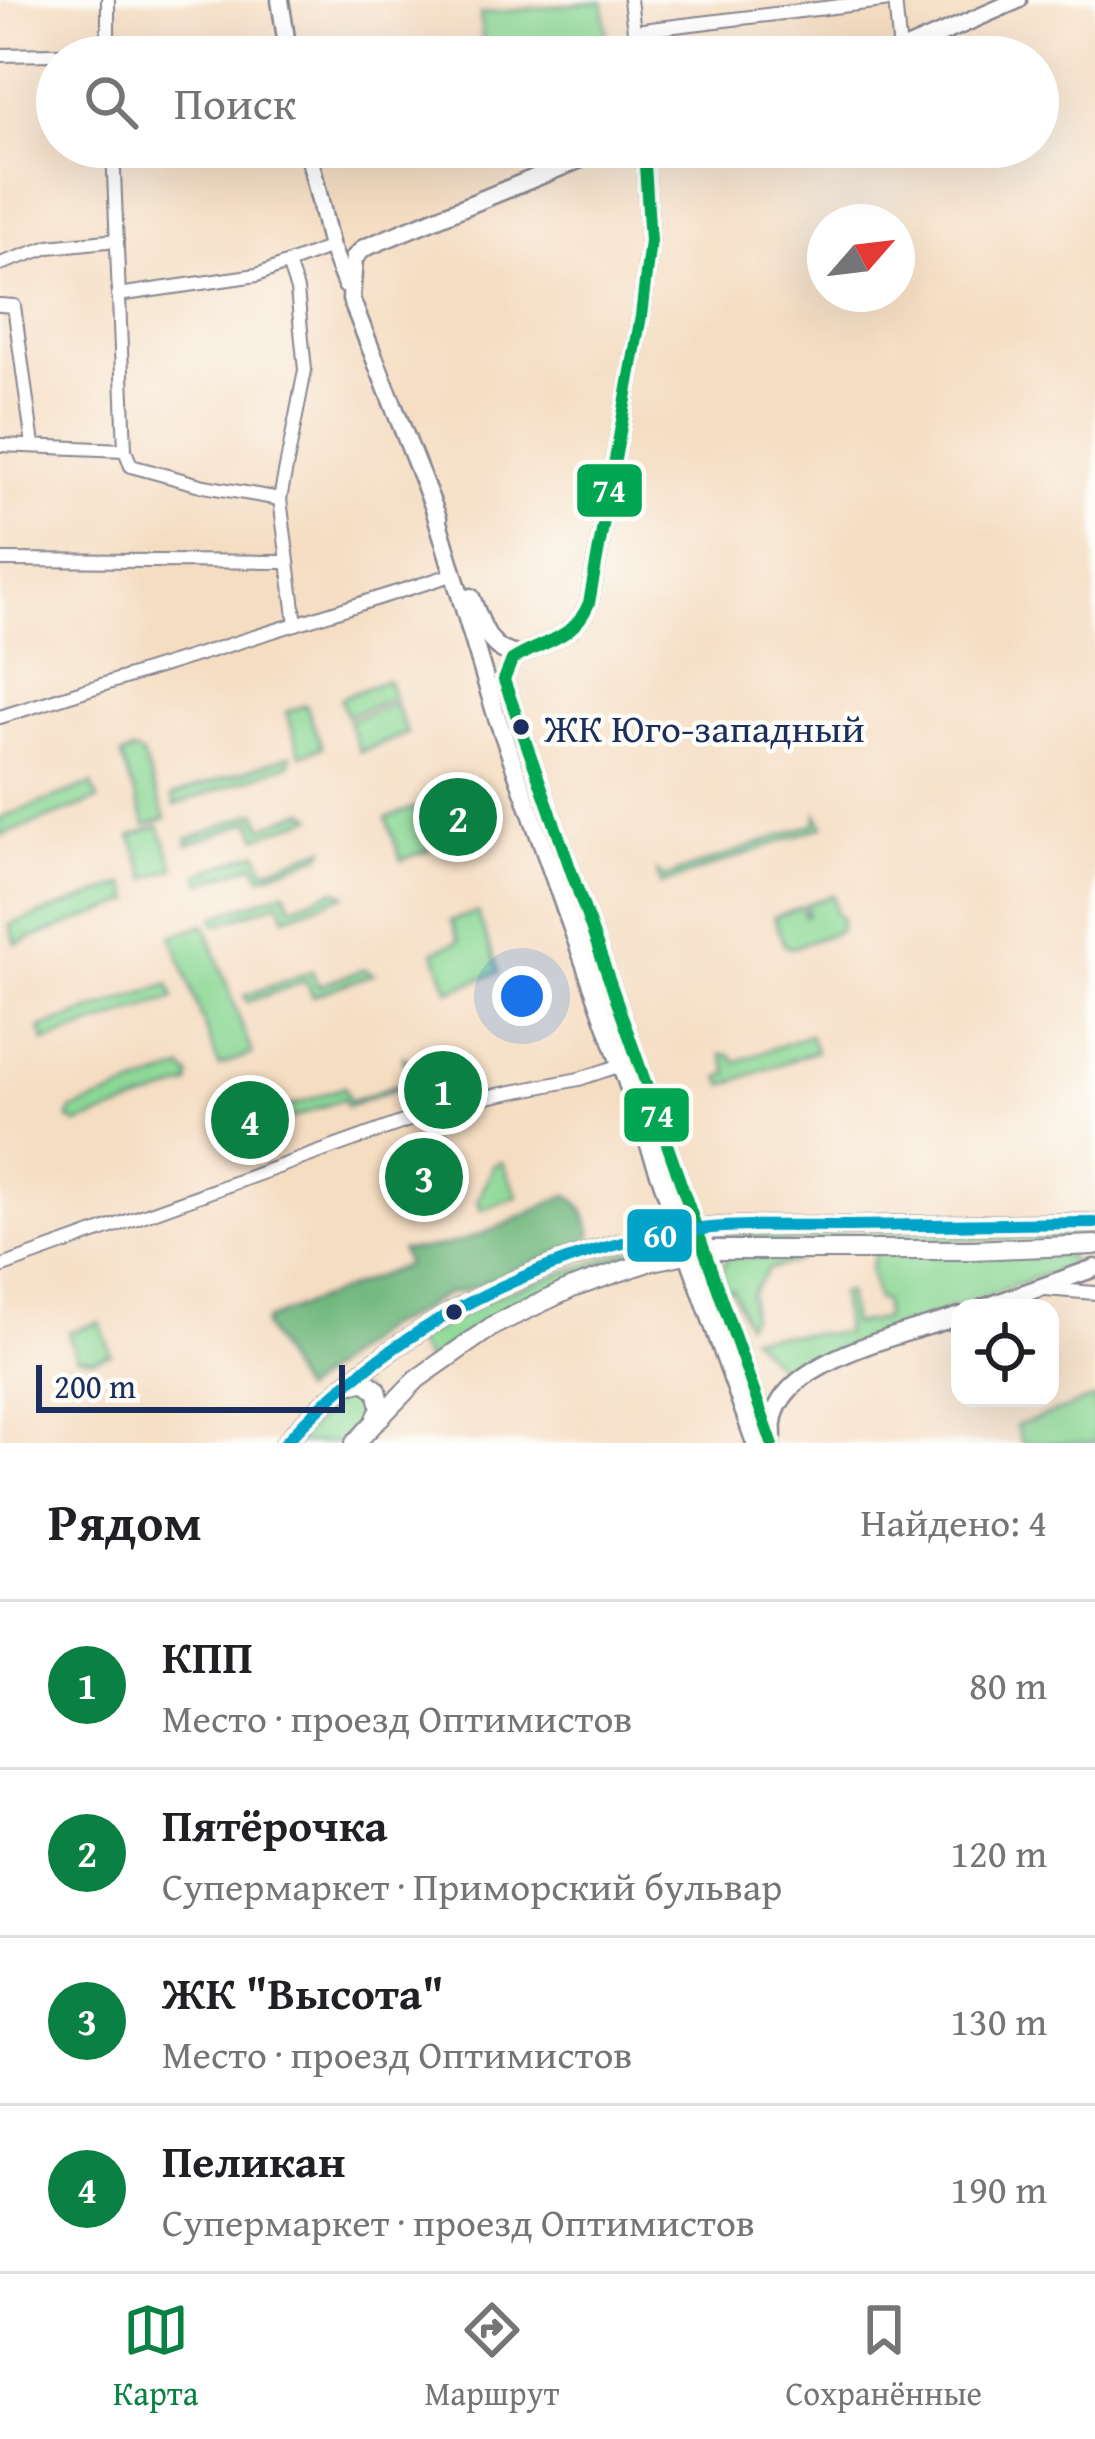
<!DOCTYPE html>
<html lang="ru">
<head>
<meta charset="utf-8">
<style>
  :root { --surface:#fff; --page:#f2f2f2; --text:#202124; --muted:#757577; --line:#e0e0e0; --accent:#0b8043 }
  body { margin:0; font-family:"Gentium Book Plus",serif; background:var(--page); color:var(--text) }
  .controls { position:absolute; right:36px; bottom:36px; display:grid; overflow:hidden; border-radius:24px; box-shadow:0 12px 48px #0002 }
  .controls button { width:108px; height:108px; display:grid; place-items:center; padding:0; border:0; border-bottom:3px solid var(--line); background:var(--surface); color:var(--text); font:60px sans-serif }
  .compass { position:absolute; left:807px; top:204px; width:108px; height:108px; border-radius:50%; background:var(--surface); box-shadow:0 12px 48px #0002; rotate:62deg }
  .scale { position:absolute; left:36px; bottom:30px; width:309px; box-sizing:border-box; padding-left:12px; border:6px solid #1b2f5e; border-top:0; font-size:33px; line-height:42px; white-space:nowrap; color:#1b2f5e; -webkit-text-stroke:9px #fdfcf7; paint-order:stroke }
  .you { position:absolute; left:522px; top:996px; width:42px; height:42px; margin:-30px; border:9px solid #fff; border-radius:50%; background:#1a73e8; box-shadow:0 0 0 18px #1a73e833 }
  .badge { display:grid; place-items:center; width:78px; height:78px; border-radius:50%; background:var(--accent); color:#fff; font-size:39px; font-weight:700 }
  .pin { position:absolute; translate:-50% -50%; border:6px solid #fff; box-shadow:0 3px 12px #0006 }
  .list { margin:0; padding:0; list-style:none }
  h2 { display:flex; justify-content:space-between; align-items:center; height:156px; margin:0; padding:0 48px; font-size:51px }
  h2 small { font-size:39px; font-weight:400; color:var(--muted) }
  .list li { display:grid; grid-template-columns:78px 1fr auto; gap:36px; align-items:center; box-sizing:border-box; height:168px; padding:0 48px; border-top:3px solid var(--line) }
  .list b { display:block; font-size:45px; white-space:nowrap }
  .list p { margin:0; font-size:39px; white-space:nowrap; color:var(--muted) }
  .list em { font-size:39px; font-style:normal; color:var(--muted) }
  .icon { flex:none; width:66px; height:66px; fill:none; stroke:currentColor; stroke-width:2; stroke-linecap:round; stroke-linejoin:round }
  .map { position:relative; flex:none; width:1095px; height:1443px; overflow:hidden }
  .search { position:absolute; background:var(--surface); box-shadow:0 12px 48px #0002; left:36px; right:36px; top:36px; height:132px; display:flex; align-items:center; gap:30px; box-sizing:border-box; padding:0 42px; border-radius:66px; color:var(--muted); font-size:45px }
  .sheet { height:828px; background:var(--surface) }
  nav { display:flex; justify-content:space-around; align-items:center; box-sizing:border-box; height:168px; border-top:3px solid var(--line); background:var(--surface); font-size:33px; color:var(--muted) }
  nav a { display:grid; justify-items:center; gap:6px }
  nav .on { color:var(--accent) }
  .map>svg:first-child { display:block }
  .green { fill:#8cd895; stroke:#54847a; stroke-width:3 }
  .forest { fill:#71b87e; stroke:#46746e; stroke-width:3 }
  .lines { fill:none; stroke-linecap:round; stroke-linejoin:round }
  .street-casing { stroke:#888690; stroke-width:16 }
  .secondary-casing { stroke:#888690; stroke-width:21 }
  .primary-casing { stroke:#888690; stroke-width:22 }
  .street { stroke:#fff; stroke-width:12 }
  .secondary { stroke:#fff; stroke-width:16 }
  .primary { stroke:#fff; stroke-width:18 }
  .bus-1-casing { stroke:#fdfcf7; stroke-width:21 }
  .bus-2-casing { stroke:#fdfcf7; stroke-width:21 }
  .bus-1 { stroke:#00a651; stroke-width:12 }
  .bus-2 { stroke:#01a3c8; stroke-width:12 }
  .bus-dot { fill:#1b2f5e; stroke:#fdfcf7; stroke-width:4.5 }
  .labels { text-anchor:middle; stroke-width:9; stroke-linejoin:round; paint-order:stroke }
  .bus-label { font-size:39px; fill:#1b2f5e; stroke:#fdfcf7; text-anchor:start }
  .line-badge { stroke:#fdfcf7; stroke-width:4.5 }
  .badge-label { font-size:33px; text-anchor:middle; font-weight:bold; fill:#fff }
</style>
</head>
<body>
<div class="map">
<svg width="1095" height="1443" viewBox="0 0 1095 1443">
  <rect width="100%" height="100%" fill="#fdfcf7"/>
  <filter id="ink" filterUnits="userSpaceOnUse"><feTurbulence type="fractalNoise" baseFrequency=".00833" numOctaves="2"/><feDisplacementMap in="SourceGraphic" scale="24" xChannelSelector="R" yChannelSelector="G"/><feConvolveMatrix kernelMatrix="1 2 1 2 8 2 1 2 1" color-interpolation-filters="sRGB"/></filter>
  <filter id="wash" filterUnits="userSpaceOnUse"><feTurbulence type="fractalNoise" baseFrequency=".004" numOctaves="4" result="noise"/><feDisplacementMap in="SourceGraphic" scale="48" xChannelSelector="R" yChannelSelector="G"/><feGaussianBlur stdDeviation="2.7" result="paint"/><feColorMatrix in="noise" values="0 0 0 0 0 0 0 0 0 0 0 0 0 0 0 0 0 1.4 0 .05"/><feComposite in="paint" operator="in"/></filter>
  <g filter="url(#wash)">
    <rect width="100%" height="100%" fill="#f5ddc2"/>
    <g class="green">
      <path d="M 603,1 L 609,57 L 484,57 L 480,14 Z"/>
      <path d="M 387,680 L 394,698 L 347,716 L 340,698 Z"/>
      <path d="M 395,703 L 407,734 L 360,752 L 348,721 Z"/>
      <path d="M 306,705 L 322,747 L 301,755 L 286,712 Z"/>
      <path d="M 133,751 L 142,755 L 166,818 L 146,825 L 121,756 Z"/>
      <path d="M 291,755 L 290,764 L 175,805 L 172,796 Z"/>
      <path d="M 92,784 L 98,800 L 0,836 L 0,818 Z"/>
      <path d="M 414,808 L 429,850 L 401,860 L 386,818 Z"/>
      <path d="M 305,811 L 313,817 L 258,837 L 251,821 L 188,845 L 187,839 L 257,812 L 263,827 Z"/>
      <path d="M 817,814 L 824,826 L 660,885 L 657,872 L 663,878 L 816,823 Z"/>
      <path d="M 159,826 L 175,868 L 147,879 L 131,836 Z"/>
      <path d="M 325,848 L 321,855 L 261,877 L 255,864 L 202,883 L 199,874 L 258,852 L 265,870 Z"/>
      <path d="M 126,884 L 132,901 L 16,944 L 10,925 Z"/>
      <path d="M 336,890 L 345,895 L 285,917 L 279,902 L 217,925 L 214,917 L 285,891 L 291,906 Z"/>
      <path d="M 833,895 L 836,914 L 842,919 L 839,931 L 792,948 L 784,945 L 774,917 L 801,907 L 805,916 L 808,914 L 805,905 Z"/>
      <path d="M 477,912 L 499,972 L 449,991 L 434,951 L 459,941 L 451,921 Z"/>
      <path d="M 205,924 L 252,1054 L 219,1066 L 172,936 Z"/>
      <path d="M 365,969 L 373,974 L 313,996 L 306,981 L 247,1002 L 244,996 L 312,971 L 318,986 Z"/>
      <path d="M 169,984 L 174,998 L 45,1042 L 40,1028 Z"/>
      <path d="M 810,1035 L 816,1051 L 724,1085 L 720,1077 L 729,1073 L 722,1054 L 731,1055 L 736,1062 Z"/>
      <path d="M 403,1057 L 434,1075 L 347,1107 L 343,1099 L 290,1119 L 286,1108 L 344,1087 L 350,1102 L 411,1080 Z"/>
      <path d="M 183,1069 L 190,1076 L 189,1085 L 77,1124 L 69,1119 L 71,1110 Z"/>
      <path d="M 502,1162 L 518,1197 L 481,1210 L 478,1200 L 494,1165 Z"/>
      <path d="M 1095,1229 L 1095,1239 L 711,1243 L 708,1240 L 713,1235 Z"/>
      <path d="M 640,1247 L 644,1257 L 466,1334 L 427,1361 L 414,1342 L 497,1295 Z"/>
      <path d="M 875,1253 L 1070,1255 L 1071,1261 L 1066,1267 L 782,1371 L 750,1336 L 845,1333 L 840,1293 L 847,1292 L 852,1324 L 885,1319 L 883,1300 L 877,1300 L 870,1269 Z"/>
      <path d="M 728,1257 L 800,1257 L 798,1261 L 768,1269 L 751,1294 L 751,1317 L 746,1323 L 732,1289 L 725,1290 L 720,1271 Z"/>
      <path d="M 100,1322 L 111,1354 L 94,1359 L 76,1357 L 68,1332 Z"/>
      <path d="M 349,1390 L 363,1390 L 372,1409 L 346,1443 L 293,1443 Z"/>
      <path d="M 1095,1398 L 1095,1443 L 1022,1443 L 1016,1426 Z"/>
    </g>
    <path class="forest" d="M 567,1195 C 583,1201 586,1218 592,1234 L 588,1241 L 463,1291 L 446,1294 L 409,1317 L 383,1327 L 301,1392 L 264,1326 L 266,1320 L 406,1265 L 401,1250 C 462,1251 513,1220 567,1195 Z"/>
  </g>
  <g filter="url(#ink)">
    <g class="lines">
      <g class="street-casing">
        <g id="street">
          <path d="M 108,0 L 108,57"/>
          <path d="M 630,0 L 634,31 L 891,0"/>
          <path d="M 895,0 L 900,52"/>
          <path d="M 0,55 L 108,53"/>
          <path d="M 113,147 L 125,450"/>
          <path d="M 0,264 L 49,247 L 117,240"/>
          <path d="M 288,264 L 297,290 L 305,370 L 280,499 L 296,624"/>
          <path d="M 118,295 L 257,275 L 331,247"/>
          <path d="M 0,305 L 14,306 L 33,445"/>
          <path d="M 0,445 L 125,450 L 131,466 L 204,486 L 280,499"/>
          <path d="M 0,560 L 287,562"/>
          <path d="M 0,717 L 445,577"/>
          <path d="M 0,1267 L 456,1103 L 579,1079 L 621,1065"/>
          <path d="M 1045,1289 L 1095,1293"/>
        </g>
      </g>
      <g class="secondary-casing">
        <g id="secondary">
          <path d="M 280,0 L 289,57"/>
          <path d="M 888,57 L 1018,0"/>
          <path d="M 307,147 L 331,247 L 346,285"/>
          <path d="M 649,147 L 645,165 L 650,241 L 641,316 L 589,603 C 574,640 542,641 512,660 L 504,680 L 772,1443"/>
          <path d="M 435,512 L 495,712 L 755,1443"/>
          <path d="M 438,518 L 351,299 L 354,258 L 364,248 L 610,147"/>
          <path d="M 471,597 C 482,623 487,652 519,655"/>
          <path d="M 983,1308 L 1095,1268"/>
          <path d="M 773,1436 C 763,1362 905,1335 960,1316"/>
        </g>
      </g>
      <g class="primary-casing">
        <g id="primary">
          <path d="M 349,1383 L 366,1382 L 377,1390 L 381,1407 L 376,1419"/>
          <path d="M 285,1443 C 384,1332 552,1244 701,1229 C 749,1224 799,1226 847,1226 C 930,1225 1012,1224 1095,1223"/>
          <path d="M 355,1443 L 417,1379 L 494,1325 L 572,1288 L 648,1262 L 705,1250 L 972,1250 L 1095,1245"/>
        </g>
      </g>
      <use href="#street" class="street"/>
      <use href="#secondary" class="secondary"/>
      <use href="#primary" class="primary"/>
      <g class="bus-1-casing">
        <path id="bus-1" d="M 649,147 L 645,165 L 650,241 L 641,316 L 589,603 C 574,640 542,641 512,660 L 504,680 L 772,1443"/>
      </g>
      <g class="bus-2-casing">
        <path id="bus-2" d="M 285,1443 C 384,1332 552,1244 701,1229 C 749,1224 799,1226 847,1226 C 930,1225 1012,1224 1095,1223"/>
      </g>
      <use href="#bus-1" class="bus-1"/>
      <use href="#bus-2" class="bus-2"/>
    </g>
  </g>
  <g class="bus-dot">
    <circle cx="521" cy="727" r="10"/>
    <circle cx="454" cy="1312" r="10"/>
  </g>
  <g class="labels">
    <g class="bus-label">
      <text x="544" y="742">ЖК Юго-западный</text>
    </g>
  </g>
  <g class="line-badge">
    <rect x="575" y="462" width="69" height="57" rx="12" fill="#00a651"/>
    <rect x="622" y="1086" width="69" height="58" rx="12" fill="#00a651"/>
    <rect x="625" y="1207" width="69" height="57" rx="12" fill="#01a3c8"/>
  </g>
  <g class="badge-label">
    <text x="609" y="502">74</text>
    <text x="657" y="1127">74</text>
    <text x="660" y="1247">60</text>
  </g>
</svg>
<div class="controls">
<button><svg class="icon" aria-label="locate" viewBox="0 0 24 24"><circle cx="12" cy="12" r="6"/><path d="M12 2v4M12 18v4M2 12h4M18 12h4"/></svg></button>
</div>
<svg class="compass" viewBox="-18 -18 36 36"><path d="M0-13l5 13h-10z" fill="#e53935"/><path d="M0 13l5-13h-10z" fill="#757577"/></svg>
<div class="scale">200 m</div>
<div class="you"></div>
<div class="pin badge" style="left:443px;top:1090px">1</div>
<div class="pin badge" style="left:458px;top:817px">2</div>
<div class="pin badge" style="left:424px;top:1177px">3</div>
<div class="pin badge" style="left:250px;top:1120px">4</div>
<div class="search"><svg class="icon" aria-label="search" viewBox="0 0 24 24"><circle cx="10" cy="10" r="6"/><path d="M15 15l6 6"/></svg>Поиск</div>
</div>
<section class="sheet">
<h2>Рядом<small>Найдено: 4</small></h2>
<ul class="list">
<li><span class="badge">1</span><div><b>КПП</b><p>Место · проезд Оптимистов</p></div><em>80 m</em></li>
<li><span class="badge">2</span><div><b>Пятёрочка</b><p>Супермаркет · Приморский бульвар</p></div><em>120 m</em></li>
<li><span class="badge">3</span><div><b>ЖК &quot;Высота&quot;</b><p>Место · проезд Оптимистов</p></div><em>130 m</em></li>
<li><span class="badge">4</span><div><b>Пеликан</b><p>Супермаркет · проезд Оптимистов</p></div><em>190 m</em></li>
</ul>
</section>
<nav>
<a class="on"><svg class="icon" aria-label="map" viewBox="0 0 24 24"><path d="M3 6l6-2 6 2 6-2v14l-6 2-6-2-6 2zM9 4v14M15 6v14"/></svg>Карта</a>
<a><svg class="icon" aria-label="directions" viewBox="0 0 24 24"><path d="M12 3l9 9-9 9-9-9zM9 14v-3h6M13 9l2 2-2 2"/></svg>Маршрут</a>
<a><svg class="icon" aria-label="saved" viewBox="0 0 24 24"><path d="M7 4h10v16l-5-4-5 4z"/></svg>Сохранённые</a>
</nav>
</body>
</html>
